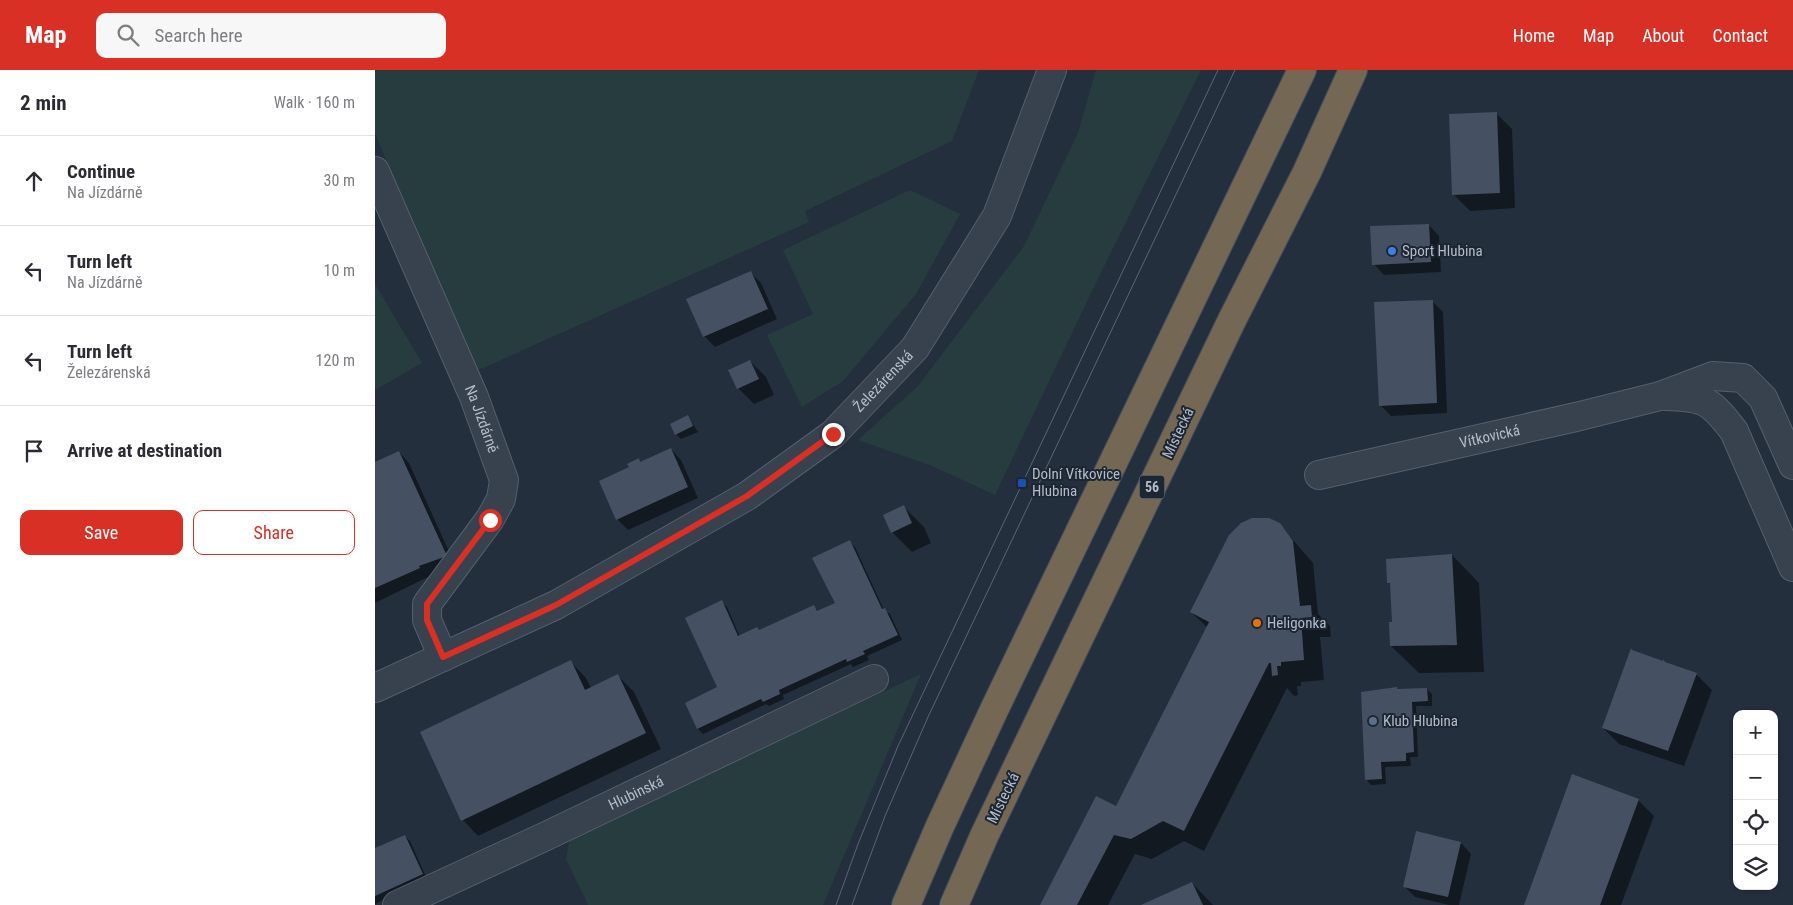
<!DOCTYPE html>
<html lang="en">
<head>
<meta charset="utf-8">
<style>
  :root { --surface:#fff; --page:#f7f7f7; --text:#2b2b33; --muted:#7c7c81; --line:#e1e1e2; --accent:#d93025 }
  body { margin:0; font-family:"Roboto Condensed",sans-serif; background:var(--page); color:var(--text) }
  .controls { position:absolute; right:15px; bottom:15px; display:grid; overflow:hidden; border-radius:10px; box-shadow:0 1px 4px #0004 }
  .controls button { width:45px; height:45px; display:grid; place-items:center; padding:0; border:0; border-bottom:1px solid var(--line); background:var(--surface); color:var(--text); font:25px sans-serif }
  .stop { position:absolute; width:15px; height:15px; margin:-11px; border:4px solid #d93025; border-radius:50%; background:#fff }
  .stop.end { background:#d93025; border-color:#fff; box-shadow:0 1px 5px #0008 }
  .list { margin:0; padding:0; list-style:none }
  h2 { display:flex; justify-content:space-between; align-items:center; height:65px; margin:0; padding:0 20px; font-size:21px }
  h2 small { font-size:16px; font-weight:400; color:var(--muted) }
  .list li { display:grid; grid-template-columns:32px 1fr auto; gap:15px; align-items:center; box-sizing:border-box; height:90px; padding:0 20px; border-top:1px solid var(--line) }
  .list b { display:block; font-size:19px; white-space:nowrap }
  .list p { margin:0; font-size:16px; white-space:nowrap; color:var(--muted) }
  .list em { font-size:16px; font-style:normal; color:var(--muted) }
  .actions { display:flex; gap:10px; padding:15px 20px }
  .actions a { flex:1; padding:11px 0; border:1px solid var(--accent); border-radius:10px; text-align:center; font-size:18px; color:var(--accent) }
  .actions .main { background:var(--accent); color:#fff }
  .icon { flex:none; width:28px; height:28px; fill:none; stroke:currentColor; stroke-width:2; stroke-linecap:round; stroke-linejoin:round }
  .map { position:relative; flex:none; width:1418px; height:835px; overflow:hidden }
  header { display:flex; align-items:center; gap:30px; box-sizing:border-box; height:70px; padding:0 25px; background:var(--accent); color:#fff }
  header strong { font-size:24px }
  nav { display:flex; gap:28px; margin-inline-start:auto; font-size:18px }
  .search { width:350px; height:45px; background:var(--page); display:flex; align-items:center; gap:12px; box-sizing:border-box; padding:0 18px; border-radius:10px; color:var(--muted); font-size:19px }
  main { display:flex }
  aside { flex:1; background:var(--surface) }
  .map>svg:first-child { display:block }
  .green { fill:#263c3f }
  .shadow { fill:#0007 }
  .building { fill:#455162 }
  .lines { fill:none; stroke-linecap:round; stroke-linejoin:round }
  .minor-casing { stroke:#565f6c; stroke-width:30 }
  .highway-casing { stroke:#434c59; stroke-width:30 }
  .minor { stroke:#38414e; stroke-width:28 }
  .highway { stroke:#746855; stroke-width:28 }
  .tram { stroke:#5a6575; stroke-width:1 }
  .route { stroke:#d93025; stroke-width:6 }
  .shop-dot { fill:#3f7fe0; stroke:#1d2633; stroke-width:2 }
  .transit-dot { fill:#1a4fb4; stroke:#1d2633; stroke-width:2 }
  .food-dot { fill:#e8710a; stroke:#1d2633; stroke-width:2 }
  .service-dot { fill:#5c6f8a; stroke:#1d2633; stroke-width:2 }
  .labels { text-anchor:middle; stroke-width:4; stroke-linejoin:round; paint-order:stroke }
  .shield { fill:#1d2633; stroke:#878f9c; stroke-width:1 }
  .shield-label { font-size:14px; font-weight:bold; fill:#b4bcc9 }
  .poi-label { font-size:15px; fill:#b4bcc9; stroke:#1d2633; text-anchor:start }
  .street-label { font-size:15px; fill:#b4bcc9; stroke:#1d2633 }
</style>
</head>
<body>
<header>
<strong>Map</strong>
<div class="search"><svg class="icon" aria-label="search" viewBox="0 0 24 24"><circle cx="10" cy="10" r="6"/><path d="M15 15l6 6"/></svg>Search here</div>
<nav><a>Home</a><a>Map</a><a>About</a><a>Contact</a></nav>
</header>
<main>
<aside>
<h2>2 min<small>Walk · 160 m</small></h2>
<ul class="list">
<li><svg class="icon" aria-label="ahead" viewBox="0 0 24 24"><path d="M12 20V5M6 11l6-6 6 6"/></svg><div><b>Continue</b><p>Na Jízdárně</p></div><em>30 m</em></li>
<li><svg class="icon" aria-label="left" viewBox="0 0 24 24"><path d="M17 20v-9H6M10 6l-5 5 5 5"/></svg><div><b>Turn left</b><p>Na Jízdárně</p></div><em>10 m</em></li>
<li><svg class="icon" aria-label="left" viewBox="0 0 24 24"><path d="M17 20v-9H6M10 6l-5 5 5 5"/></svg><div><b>Turn left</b><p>Železárenská</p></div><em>120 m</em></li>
<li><svg class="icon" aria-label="arrive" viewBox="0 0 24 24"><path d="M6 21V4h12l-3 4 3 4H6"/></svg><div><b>Arrive at destination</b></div></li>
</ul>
<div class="actions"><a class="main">Save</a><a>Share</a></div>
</aside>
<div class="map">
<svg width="1418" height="835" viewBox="0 0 1418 835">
  <rect width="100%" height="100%" fill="#242f3e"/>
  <g class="green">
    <path d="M 0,0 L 604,0 L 577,71 L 430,141 L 434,152 L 99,302 L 0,63 Z"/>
    <path d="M 721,0 L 826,0 L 717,221 L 620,425 L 557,396 L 483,370 L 543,316 L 649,176 L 703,63 Z"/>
    <path d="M 535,120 L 585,144 L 541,224 L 468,311 L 427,337 L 392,265 L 438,244 L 408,180 Z"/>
    <path d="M 0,214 L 47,293 L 0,320 Z"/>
    <path d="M 546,604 L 448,835 L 213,835 L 191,789 L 195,767 Z"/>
  </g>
  <g class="shadow">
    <path d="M 1121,43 L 1137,59 L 1140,138 L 1095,141 L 1079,125 Z"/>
    <path d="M 1054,155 L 1064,166 L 1066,202 L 1009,205 L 999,194 Z"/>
    <path d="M 375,202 L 386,213 L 402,249 L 340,277 L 329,266 Z"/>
    <path d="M 1057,231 L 1068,242 L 1072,343 L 1016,346 L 1005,335 Z"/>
    <path d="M 375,291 L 391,307 L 399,325 L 379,334 L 363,318 Z"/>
    <path d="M 313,347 L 323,362 L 306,369 L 301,364 Z"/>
    <path d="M 296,379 L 306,390 L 323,428 L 253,460 L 242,449 L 263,390 L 266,393 Z"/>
    <path d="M 24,382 L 34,393 L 81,497 L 55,506 L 0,533 L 0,393 Z"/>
    <path d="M 529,437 L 549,457 L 556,473 L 537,482 L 517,462 Z"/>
    <path d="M 904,454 L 938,493 L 943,544 L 955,556 L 956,567 L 945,567 L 949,610 L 926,612 L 926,616 L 922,616 L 923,625 L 919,626 L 912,618 L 829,781 L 809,771 L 777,789 L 760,784 L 733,835 L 667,835 L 742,738 L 833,558 L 816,542 Z"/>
    <path d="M 475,472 L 480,477 L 509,540 L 515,544 L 527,570 L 492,586 L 494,590 L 478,597 L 476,594 L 408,625 L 409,629 L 394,636 L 391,634 L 328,664 L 323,659 L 344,618 L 347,532 L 352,537 L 365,567 L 385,561 L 438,536 L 444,542 L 461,533 Z"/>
    <path d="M 1077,485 L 1104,513 L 1109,602 L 1044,603 L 1016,576 L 1019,554 L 1017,516 L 1013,512 Z"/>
    <path d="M 196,592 L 211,608 L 216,618 L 243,606 L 259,622 L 286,679 L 103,766 L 88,750 Z"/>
    <path d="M 1321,604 L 1337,620 L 1309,696 L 1244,674 L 1228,658 Z"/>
    <path d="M 1052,619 L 1057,624 L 1057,636 L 1041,636 L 1043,687 L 1035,687 L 1036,696 L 1010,697 L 1011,714 L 996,715 L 991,709 L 987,623 Z"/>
    <path d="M 1263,730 L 1279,746 L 1246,835 L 1150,835 Z"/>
    <path d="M 30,766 L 35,771 L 52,809 L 0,834 L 0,780 Z"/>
    <path d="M 1086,773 L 1096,784 L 1084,835 L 1074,835 L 1040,827 L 1029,816 Z"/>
    <path d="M 817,813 L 838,835 L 769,835 Z"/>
  </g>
  <g class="building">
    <path d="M 1122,42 L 1125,123 L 1077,125 L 1074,44 Z"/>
    <path d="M 1054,154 L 1056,192 L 997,195 L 995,156 Z"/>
    <path d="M 376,201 L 393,239 L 328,267 L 311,229 Z"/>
    <path d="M 1058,230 L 1062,333 L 1004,336 L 999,232 Z"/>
    <path d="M 375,290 L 384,309 L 362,319 L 353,300 Z"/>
    <path d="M 313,345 L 318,356 L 300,365 L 295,354 Z"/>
    <path d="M 296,378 L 313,417 L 241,450 L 224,411 L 254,397 L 252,394 L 264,388 L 265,392 Z"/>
    <path d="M 24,381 L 72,486 L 44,496 L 45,498 L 0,518 L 0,392 Z"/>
    <path d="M 529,435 L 537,453 L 516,463 L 508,445 Z"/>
    <path d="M 877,448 L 894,448 L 905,453 L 918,471 L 925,536 L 936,535 L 937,547 L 926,548 L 929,590 L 906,592 L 906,596 L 902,596 L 903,605 L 897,606 L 896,593 L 894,593 L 809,761 L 788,751 L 756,769 L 739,765 L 702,835 L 665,835 L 721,726 L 741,736 L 834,552 L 815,542 L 854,465 L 866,453 Z"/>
    <path d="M 475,470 L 507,539 L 510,538 L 523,565 L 488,581 L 490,584 L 472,592 L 471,589 L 404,620 L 405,624 L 388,632 L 386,629 L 322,659 L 310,633 L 342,617 L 310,548 L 347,530 L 363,566 L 382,557 L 384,560 L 439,535 L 442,541 L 460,533 L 437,488 Z"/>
    <path d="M 1077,484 L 1082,575 L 1015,576 L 1014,552 L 1017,552 L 1015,513 L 1012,513 L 1011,489 Z"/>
    <path d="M 1256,578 L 1257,580 L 1288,591 L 1288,589 L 1290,592 L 1322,603 L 1293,681 L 1227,658 Z"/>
    <path d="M 196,590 L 210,620 L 243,604 L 271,663 L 86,751 L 45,662 Z"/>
    <path d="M 1022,617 L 1022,619 L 1052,618 L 1053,631 L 1037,632 L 1039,682 L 1031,683 L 1031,691 L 1006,692 L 1007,709 L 990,710 L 986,622 Z"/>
    <path d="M 1197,704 L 1264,729 L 1225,835 L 1149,835 Z"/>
    <path d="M 1041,761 L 1086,772 L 1073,827 L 1028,817 Z"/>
    <path d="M 30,765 L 48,804 L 0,826 L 0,778 Z"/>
    <path d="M 817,812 L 828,835 L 766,835 Z"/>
  </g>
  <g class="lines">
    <g class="minor-casing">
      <g id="minor">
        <path id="s1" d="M 0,101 L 99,327 L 129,410 L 126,429 L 115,449 L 52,534 L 52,550 L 68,587"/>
        <path d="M 1291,326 C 1330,327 1335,330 1359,361 L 1418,497"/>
        <path id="s2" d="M 944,405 L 1201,347 L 1285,326 L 1338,306 L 1368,308 L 1388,328 L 1418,395"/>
        <path id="s3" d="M 0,618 L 181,535 L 372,426 L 458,364 L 540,278 L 622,146 L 677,0"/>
        <path id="s4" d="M 22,835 L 169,767 L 499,609"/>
      </g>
    </g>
    <g class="highway-casing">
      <g id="highway">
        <path d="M 531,835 L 565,756 L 619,640 L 927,0"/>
        <path d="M 579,835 L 610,764 L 857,250 L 932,102 L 978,0"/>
      </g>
    </g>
    <use href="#minor" class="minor"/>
    <use href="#highway" class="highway"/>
    <g class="tram">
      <path d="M 461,835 L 483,774 L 523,676 L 843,0"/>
      <path d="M 477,835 L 510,746 L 553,647 L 860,0"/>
    </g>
  </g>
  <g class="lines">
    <path class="route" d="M 115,450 L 52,534 L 52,550 L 68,587 L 181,535 L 372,426 L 458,364"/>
  </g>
  <circle class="shop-dot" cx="1017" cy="181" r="5"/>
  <rect class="transit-dot" x="642" y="408" width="10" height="10" rx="2.5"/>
  <circle class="food-dot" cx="882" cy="553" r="5"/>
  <circle class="service-dot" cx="998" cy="651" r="5"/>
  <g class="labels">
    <rect class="shield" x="764.5" y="405.5" width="25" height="23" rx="4"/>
    <g class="shield-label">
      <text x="777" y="422">56</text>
    </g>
    <g class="poi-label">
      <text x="1027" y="186">Sport Hlubina</text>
      <text x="657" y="409">Dolní Vítkovice<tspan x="657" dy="17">Hlubina</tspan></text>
      <text x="892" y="558">Heligonka</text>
      <text x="1008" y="656">Klub Hlubina</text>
    </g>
    <g class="street-label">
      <text dy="5" stroke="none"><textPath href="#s3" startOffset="598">Železárenská</textPath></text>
      <text dy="5" stroke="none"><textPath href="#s1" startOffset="270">Na Jízdárně</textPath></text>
      <text transform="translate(803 363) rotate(-65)" y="5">Místecká</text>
      <text dy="5" stroke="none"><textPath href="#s2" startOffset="175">Vítkovická</textPath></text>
      <text dy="5" stroke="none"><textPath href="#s4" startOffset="264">Hlubinská</textPath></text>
      <text transform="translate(628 728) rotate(-64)" y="5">Místecká</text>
    </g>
  </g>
</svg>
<div class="controls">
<button>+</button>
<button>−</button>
<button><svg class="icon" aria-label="locate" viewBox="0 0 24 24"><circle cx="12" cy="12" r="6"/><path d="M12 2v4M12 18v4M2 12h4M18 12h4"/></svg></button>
<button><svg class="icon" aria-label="layers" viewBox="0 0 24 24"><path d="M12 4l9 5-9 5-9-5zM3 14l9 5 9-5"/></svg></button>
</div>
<div class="stop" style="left:115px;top:450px"></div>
<div class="stop end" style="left:458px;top:364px"></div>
</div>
</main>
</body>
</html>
